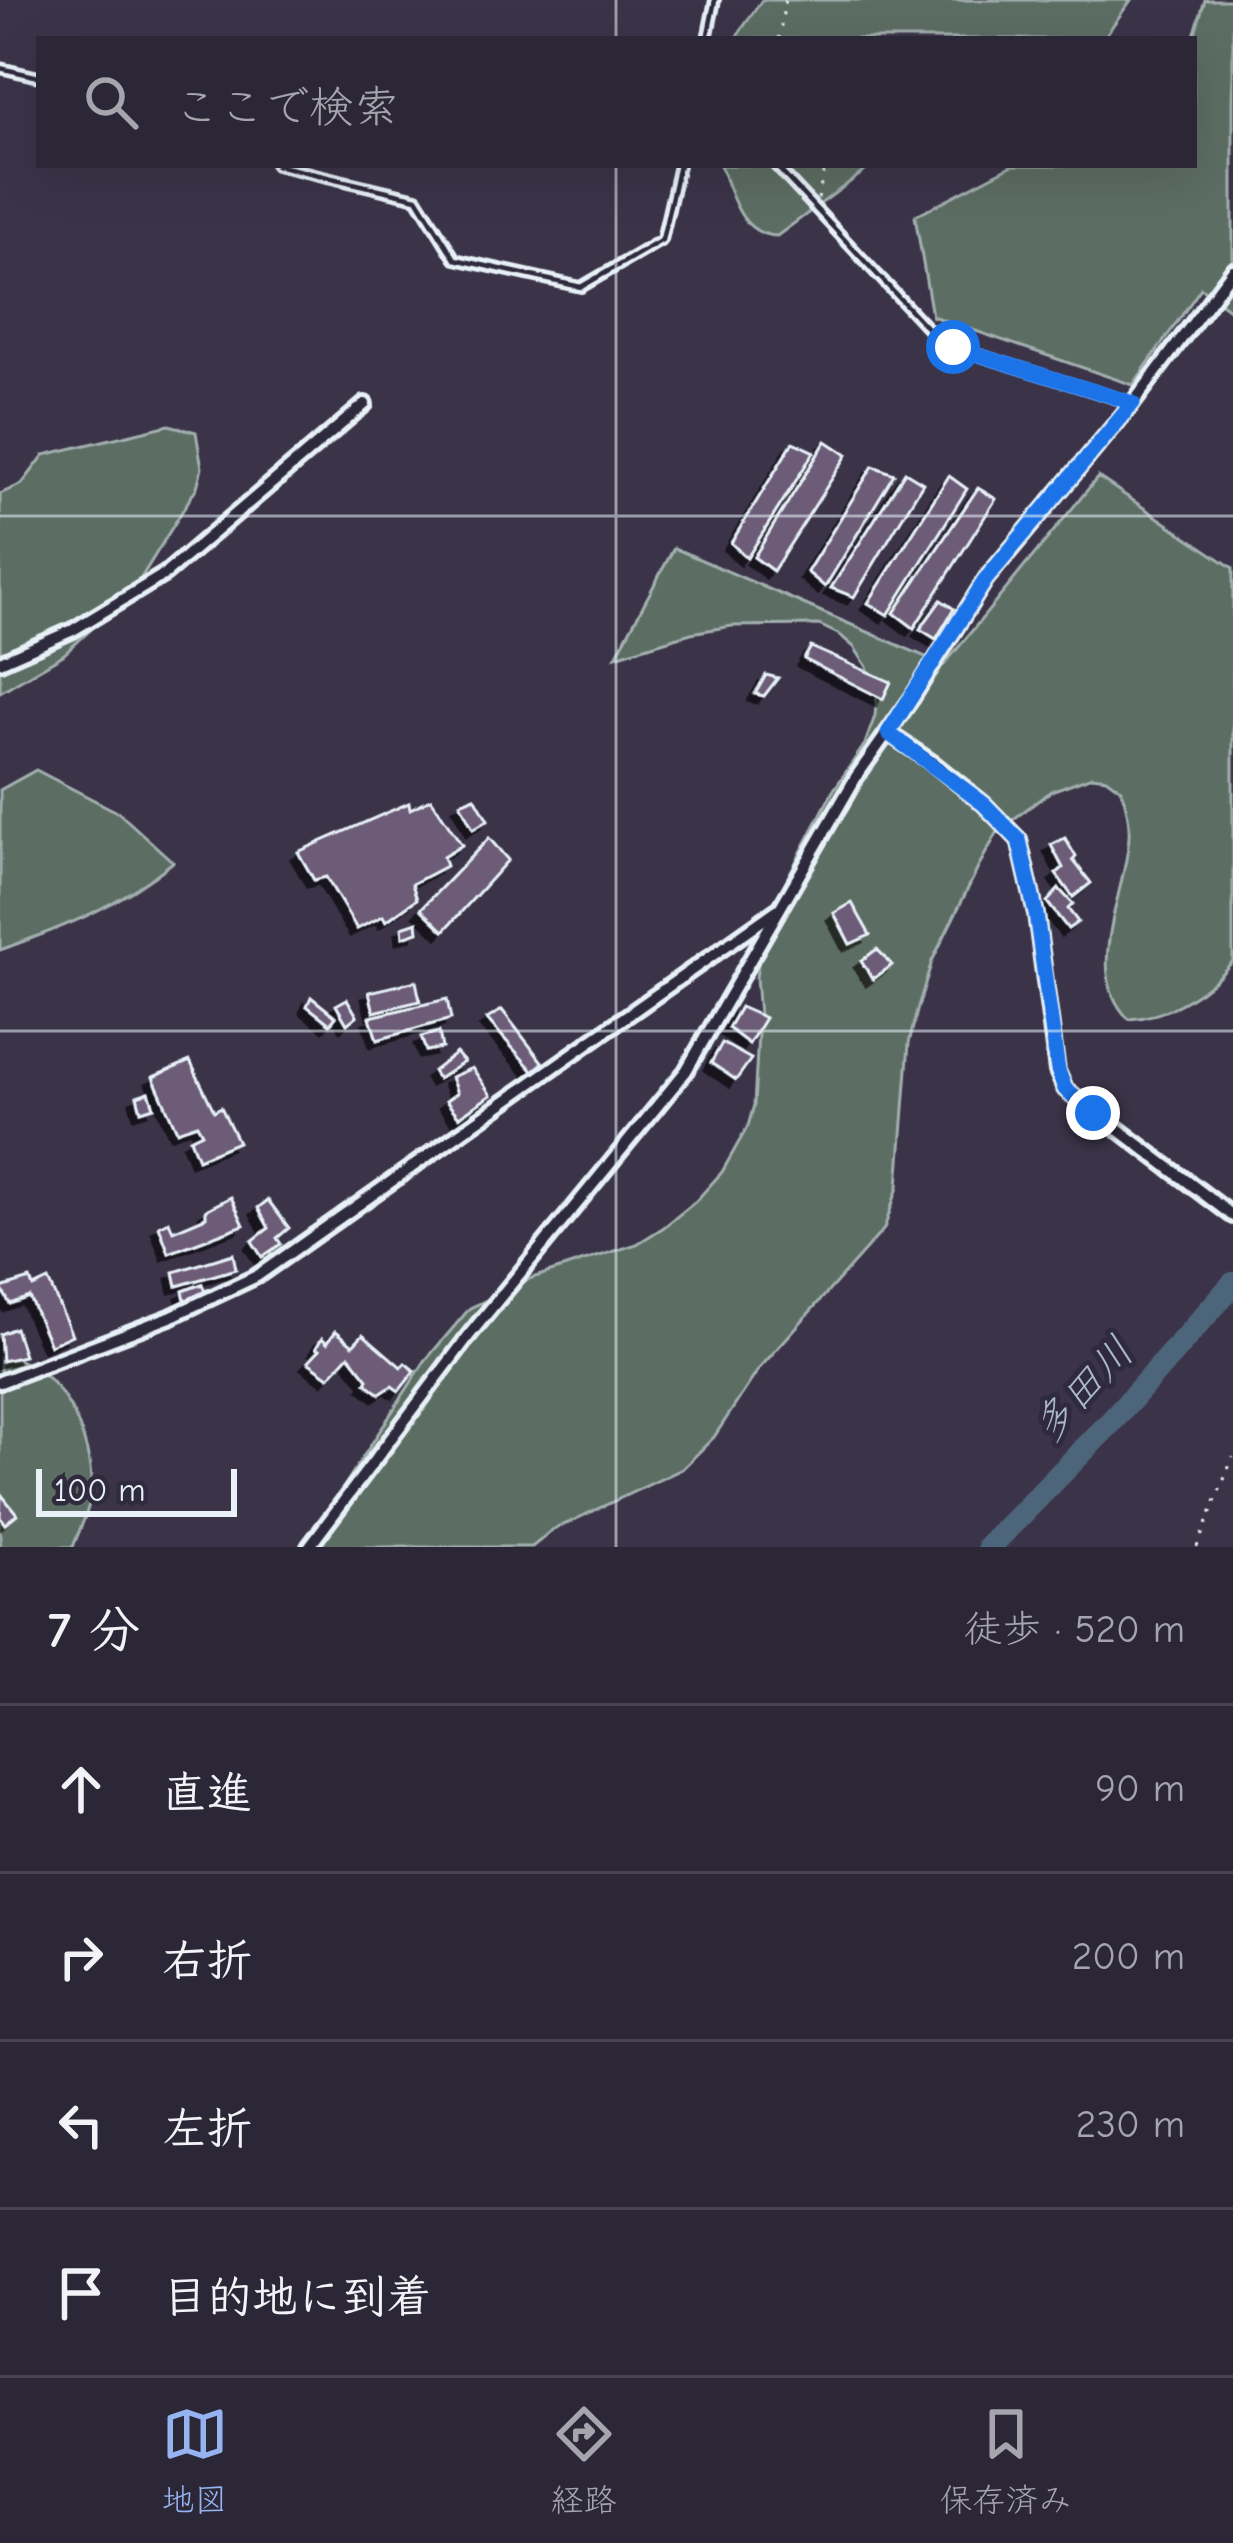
<!DOCTYPE html>
<html lang="ja">
<head>
<meta charset="utf-8">
<style>
  :root { --surface:#2c2737; --page:#342f3f; --text:#f1f3f6; --muted:#a6a5ad; --line:#484452; --accent:#95b2f1 }
  body { margin:0; font-family:"Comic Neue","Klee One",sans-serif; background:var(--page); color:var(--text) }
  .scale { position:absolute; left:36px; bottom:30px; width:201px; box-sizing:border-box; padding-left:12px; border:6px solid #e8f1f8; border-top:0; font-size:33px; line-height:42px; white-space:nowrap; color:#e8f1f8; -webkit-text-stroke:9px #2f2a3d; paint-order:stroke }
  .stop { position:absolute; width:36px; height:36px; margin:-27px; border:9px solid #1a73e8; border-radius:50%; background:#fff }
  .stop.end { background:#1a73e8; border-color:#fff; box-shadow:0 3px 12px #0008 }
  .list { margin:0; padding:0; list-style:none }
  h2 { display:flex; justify-content:space-between; align-items:center; height:156px; margin:0; padding:0 48px; font-size:51px }
  h2 small { font-size:39px; font-weight:400; color:var(--muted) }
  .list li { display:grid; grid-template-columns:78px 1fr auto; gap:36px; align-items:center; box-sizing:border-box; height:168px; padding:0 48px; border-top:3px solid var(--line) }
  .list b { display:block; font-size:45px; white-space:nowrap }
  .list em { font-size:39px; font-style:normal; color:var(--muted) }
  .icon { flex:none; width:66px; height:66px; fill:none; stroke:currentColor; stroke-width:2; stroke-linecap:round; stroke-linejoin:round }
  .map { position:relative; flex:none; width:1233px; height:1547px; overflow:hidden }
  .search { position:absolute; background:var(--surface); box-shadow:0 12px 48px #0002; left:36px; right:36px; top:36px; height:132px; display:flex; align-items:center; gap:30px; box-sizing:border-box; padding:0 42px; border-radius:0px; color:var(--muted); font-size:45px }
  .sheet { height:828px; background:var(--surface) }
  nav { display:flex; justify-content:space-around; align-items:center; box-sizing:border-box; height:168px; border-top:3px solid var(--line); background:var(--surface); font-size:33px; color:var(--muted) }
  nav a { display:grid; justify-items:center; gap:6px }
  nav .on { color:var(--accent) }
  .map>svg:first-child { display:block }
  .green { fill:#5c6d64; stroke:#a2afae; stroke-width:3 }
  .lines { fill:none; stroke-linecap:round; stroke-linejoin:round }
  .river { stroke:#4e657a; stroke-width:24 }
  .building { fill:#6c5c77; stroke:#e8f1f8; stroke-width:3; filter:url(#shadow) }
  .service-casing { stroke:#e8f1f8; stroke-width:14 }
  .minor-casing { stroke:#e8f1f8; stroke-width:20 }
  .path { stroke:#e8f1f8; stroke-width:3; stroke-dasharray:3 9; stroke-linecap:butt }
  .service { stroke:#2f2a3d; stroke-width:4.5 }
  .minor { stroke:#2f2a3d; stroke-width:10 }
  .route { stroke:#1a73e8; stroke-width:15 }
  .grid { fill:none; stroke:#e8f1f8; stroke-width:3; stroke-opacity:0.55 }
  .labels { text-anchor:middle; stroke-width:10; stroke-linejoin:round; paint-order:stroke }
  .water-label { font-size:42px; font-style:italic; fill:#aab9c6; stroke:#2f2a3d }
</style>
</head>
<body>
<div class="map">
<svg width="1233" height="1547" viewBox="0 0 1233 1547">
  <defs>
    <filter id="shadow"><feDropShadow dx="-7" dy="7" stdDeviation="0" flood-color="#0009"/></filter>
  </defs>
  <rect width="100%" height="100%" fill="#3b3449"/>
  <filter id="ink" filterUnits="userSpaceOnUse"><feTurbulence type="fractalNoise" baseFrequency=".00833" numOctaves="2"/><feDisplacementMap in="SourceGraphic" scale="24" xChannelSelector="R" yChannelSelector="G"/><feConvolveMatrix kernelMatrix="1 2 1 2 8 2 1 2 1" color-interpolation-filters="sRGB"/></filter>
  <g filter="url(#ink)">
    <g class="green">
      <path d="M 762,0 L 1131,0 L 1103,39 L 735,39 Z"/>
      <path d="M 1205,0 L 1233,0 L 1233,312 L 1201,288 L 1133,385 L 932,316 L 915,216 L 1013,165 L 1194,165 L 1193,39 Z"/>
      <path d="M 720,165 L 873,165 L 777,236 C 740,235 732,195 720,165 Z"/>
      <path d="M 169,425 L 196,432 L 202,468 L 197,487 L 133,591 L 63,655 L 0,692 L 0,494 L 22,484 L 44,455 Z"/>
      <path d="M 1098,477 L 1233,568 L 1233,961 C 1208,991 1169,1017 1129,1019 C 1081,973 1127,892 1129,836 C 1130,820 1126,804 1121,789 L 1106,778 L 1092,776 L 1051,791 L 999,830 L 983,858 L 932,961 L 918,1007 L 909,1043 L 898,1187 L 884,1229 L 759,1369 L 714,1437 L 682,1469 L 553,1530 L 532,1547 L 305,1547 L 425,1361 L 470,1308 L 532,1278 L 637,1244 L 664,1227 L 695,1202 L 722,1172 L 748,1126 L 754,1105 L 759,1016 L 756,977 L 761,947 L 777,898 L 833,791 L 865,744 L 875,716 L 877,695 L 867,667 L 854,647 L 840,635 L 819,625 L 732,626 L 691,633 L 616,656 L 674,548 L 944,665 Z"/>
      <path d="M 36,770 L 119,813 L 173,862 C 117,907 67,926 0,950 L 0,790 Z"/>
      <path d="M 0,1357 C 60,1358 94,1440 91,1493 C 90,1510 79,1530 73,1547 L 0,1547 Z"/>
    </g>
    <g class="lines">
      <path class="river" d="M 989,1547 L 1112,1421 L 1233,1284"/>
    </g>
    <g class="building">
      <path d="M 826,441 L 847,455 L 773,571 L 754,557 Z"/>
      <path d="M 793,442 L 814,452 L 747,558 L 731,543 Z"/>
      <path d="M 873,466 L 894,474 L 825,587 L 807,572 Z"/>
      <path d="M 905,472 L 923,483 L 854,597 L 831,588 Z"/>
      <path d="M 949,476 L 967,489 L 888,615 L 868,603 Z"/>
      <path d="M 978,488 L 996,499 L 914,628 L 894,613 Z"/>
      <path d="M 941,600 L 954,609 L 936,639 L 920,629 Z"/>
      <path d="M 811,647 L 891,682 L 883,699 L 804,659 Z"/>
      <path d="M 766,675 L 778,678 L 764,696 L 755,694 Z"/>
      <path d="M 475,797 L 488,820 L 473,829 L 460,803 Z"/>
      <path d="M 431,799 L 462,845 L 443,857 L 446,866 L 412,884 L 417,899 L 386,921 L 383,916 L 357,929 L 326,877 L 314,880 L 298,852 L 409,803 L 410,809 Z"/>
      <path d="M 489,838 L 508,860 L 444,931 L 421,909 Z"/>
      <path d="M 1065,838 L 1076,857 L 1073,860 L 1091,883 L 1073,897 L 1056,874 L 1063,868 L 1051,845 Z"/>
      <path d="M 1059,889 L 1073,904 L 1068,909 L 1078,922 L 1068,929 L 1047,902 Z"/>
      <path d="M 852,903 L 870,935 L 850,944 L 834,913 Z"/>
      <path d="M 417,922 L 418,932 L 403,937 L 402,927 Z"/>
      <path d="M 877,949 L 892,965 L 873,979 L 861,961 Z"/>
      <path d="M 416,981 L 420,1001 L 374,1012 L 369,992 Z"/>
      <path d="M 311,997 L 336,1017 L 330,1024 L 307,1006 Z"/>
      <path d="M 347,999 L 357,1016 L 347,1024 L 336,1005 Z"/>
      <path d="M 447,999 L 451,1019 L 377,1040 L 370,1017 Z"/>
      <path d="M 740,1007 L 765,1018 L 749,1044 L 728,1028 Z"/>
      <path d="M 502,1010 L 543,1063 L 533,1071 L 487,1019 Z"/>
      <path d="M 439,1032 L 442,1048 L 426,1051 L 421,1037 Z"/>
      <path d="M 722,1043 L 751,1059 L 736,1080 L 711,1063 Z"/>
      <path d="M 456,1053 L 464,1062 L 438,1079 L 433,1071 Z"/>
      <path d="M 190,1061 L 214,1111 L 221,1107 L 238,1142 L 198,1159 L 190,1139 L 202,1133 L 197,1124 L 177,1131 L 153,1077 Z"/>
      <path d="M 472,1068 L 491,1095 L 459,1117 L 446,1101 L 457,1093 L 451,1077 Z"/>
      <path d="M 149,1092 L 154,1107 L 141,1111 L 137,1096 Z"/>
      <path d="M 231,1197 L 244,1225 L 169,1253 L 159,1226 L 169,1221 L 173,1231 L 206,1217 L 206,1210 Z"/>
      <path d="M 268,1200 L 289,1228 L 277,1238 L 281,1244 L 262,1257 L 252,1241 L 269,1228 L 258,1208 Z"/>
      <path d="M 233,1254 L 236,1269 L 177,1286 L 174,1272 Z"/>
      <path d="M 30,1279 L 33,1287 L 48,1280 L 72,1335 L 50,1345 L 29,1297 L 10,1304 L 1,1288 Z"/>
      <path d="M 202,1284 L 206,1294 L 186,1304 L 183,1291 Z"/>
      <path d="M 15,1328 L 24,1356 L 2,1361 L 0,1334 Z"/>
      <path d="M 336,1331 L 353,1345 L 363,1334 L 401,1367 L 405,1363 L 415,1371 L 399,1391 L 392,1386 L 380,1394 L 366,1383 L 368,1379 L 349,1355 L 329,1377 L 308,1362 L 319,1350 L 316,1348 L 322,1338 L 327,1343 Z"/>
      <path d="M 1,1494 L 17,1514 L 5,1524 L 0,1517 Z"/>
    </g>
    <g class="lines">
      <g class="service-casing">
        <g id="service">
          <path d="M 707,39 L 715,0"/>
          <path d="M 0,68 L 39,77"/>
          <path d="M 276,165 L 417,198 L 455,259 L 581,287 L 662,240 L 679,165"/>
          <path d="M 775,165 L 930,331 L 953,347 L 1128,402"/>
        </g>
      </g>
      <g class="minor-casing">
        <g id="minor">
          <path d="M 0,662 L 73,630 L 165,574 L 365,404"/>
          <path d="M 888,733 L 933,763 L 984,804 L 1019,840 L 1036,914 L 1057,1071 L 1065,1089 L 1233,1216"/>
          <path d="M 0,1382 L 170,1317 L 257,1276 L 777,910"/>
          <path d="M 309,1547 L 470,1334 L 686,1071 L 856,777 L 912,698 L 986,579 L 1133,403 L 1233,270"/>
        </g>
      </g>
      <g class="path">
        <path d="M 779,39 L 785,0"/>
        <path d="M 818,199 L 825,165"/>
        <path d="M 1197,1547 L 1233,1457"/>
      </g>
      <use href="#service" class="service"/>
      <use href="#minor" class="minor"/>
    </g>
  </g>
  <g class="lines" filter="url(#ink)">
    <path class="route" d="M 953,347 L 1133,403 L 986,579 L 888,733 L 984,804 L 1019,840 L 1036,914 L 1058,1070 L 1065,1089 L 1093,1113"/>
  </g>
  <path class="grid" d="M 616,0 L 616,39M 616,165 L 616,1547M 0,516 L 1233,516M 0,1031 L 1233,1031"/>
  <g class="labels">
    <g class="water-label">
      <text transform="translate(1082 1389) rotate(-47)" y="15">多田川</text>
    </g>
  </g>
</svg>
<div class="scale">100 m</div>
<div class="stop" style="left:953px;top:347px"></div>
<div class="stop end" style="left:1093px;top:1113px"></div>
<div class="search"><svg class="icon" aria-label="search" viewBox="0 0 24 24"><circle cx="10" cy="10" r="6"/><path d="M15 15l6 6"/></svg>ここで検索</div>
</div>
<section class="sheet">
<h2>7 分<small>徒歩 · 520 m</small></h2>
<ul class="list">
<li><svg class="icon" aria-label="ahead" viewBox="0 0 24 24"><path d="M12 20V5M6 11l6-6 6 6"/></svg><div><b>直進</b></div><em>90 m</em></li>
<li><svg class="icon" aria-label="right" viewBox="0 0 24 24"><path d="M7 20v-9h11M14 6l5 5-5 5"/></svg><div><b>右折</b></div><em>200 m</em></li>
<li><svg class="icon" aria-label="left" viewBox="0 0 24 24"><path d="M17 20v-9H6M10 6l-5 5 5 5"/></svg><div><b>左折</b></div><em>230 m</em></li>
<li><svg class="icon" aria-label="arrive" viewBox="0 0 24 24"><path d="M6 21V4h12l-3 4 3 4H6"/></svg><div><b>目的地に到着</b></div></li>
</ul>
</section>
<nav>
<a class="on"><svg class="icon" aria-label="map" viewBox="0 0 24 24"><path d="M3 6l6-2 6 2 6-2v14l-6 2-6-2-6 2zM9 4v14M15 6v14"/></svg>地図</a>
<a><svg class="icon" aria-label="directions" viewBox="0 0 24 24"><path d="M12 3l9 9-9 9-9-9zM9 14v-3h6M13 9l2 2-2 2"/></svg>経路</a>
<a><svg class="icon" aria-label="saved" viewBox="0 0 24 24"><path d="M7 4h10v16l-5-4-5 4z"/></svg>保存済み</a>
</nav>
</body>
</html>
